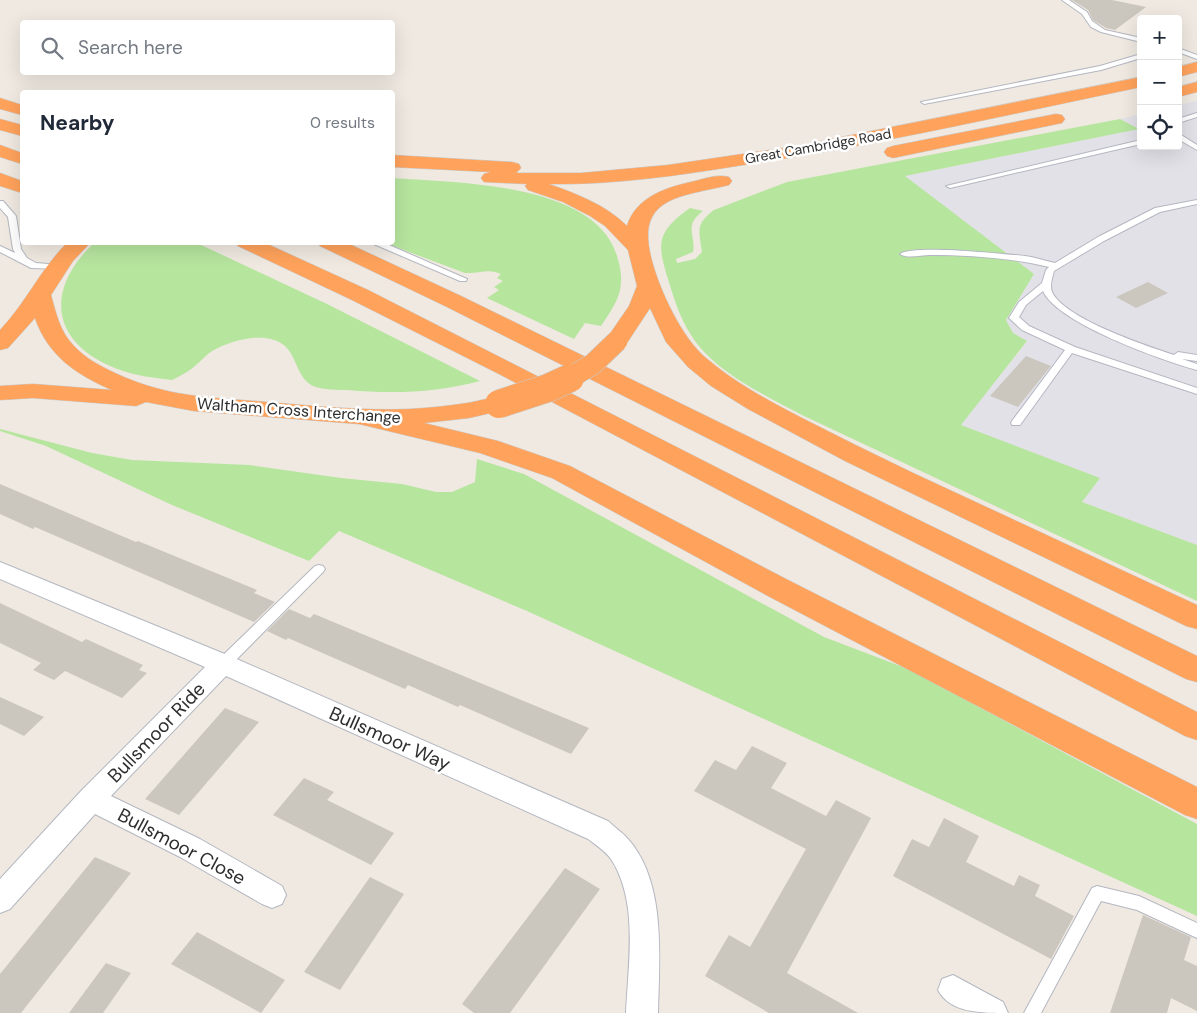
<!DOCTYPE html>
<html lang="en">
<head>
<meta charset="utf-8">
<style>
  :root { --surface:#fff; --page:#f6f6f7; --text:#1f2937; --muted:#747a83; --line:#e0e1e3 }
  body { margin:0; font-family:"DM Sans",sans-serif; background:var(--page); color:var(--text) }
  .controls { position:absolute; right:15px; top:15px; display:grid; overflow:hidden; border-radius:5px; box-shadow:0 5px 20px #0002 }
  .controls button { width:45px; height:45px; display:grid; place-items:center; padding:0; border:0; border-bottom:1px solid var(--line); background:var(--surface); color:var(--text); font:25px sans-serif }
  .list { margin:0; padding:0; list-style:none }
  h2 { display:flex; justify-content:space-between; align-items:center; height:65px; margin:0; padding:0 20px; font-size:21px }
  h2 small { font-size:16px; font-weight:400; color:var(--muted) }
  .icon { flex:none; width:28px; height:28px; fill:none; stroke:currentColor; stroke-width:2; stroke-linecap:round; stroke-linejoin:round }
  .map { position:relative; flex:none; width:1197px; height:1013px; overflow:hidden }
  .search { position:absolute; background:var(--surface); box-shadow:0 5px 20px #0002; left:20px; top:20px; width:375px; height:55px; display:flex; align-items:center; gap:12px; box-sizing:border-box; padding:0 18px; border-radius:5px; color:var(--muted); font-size:19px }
  .panel { position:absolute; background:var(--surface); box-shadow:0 5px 20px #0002; left:20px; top:90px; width:375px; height:155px; border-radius:5px }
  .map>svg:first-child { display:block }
  .industrial { fill:#e3e1e8 }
  .green { fill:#b6e59e }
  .building { fill:#cbc7bf }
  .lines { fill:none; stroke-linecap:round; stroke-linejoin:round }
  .lane-casing { stroke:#b4b7c1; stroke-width:2 }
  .street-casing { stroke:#b4b7c1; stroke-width:2 }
  .highway-casing { stroke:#c9c9c9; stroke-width:1 }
  .lane { fill:#fff; fill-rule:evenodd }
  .street { fill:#fff; fill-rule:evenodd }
  .highway { fill:#ffa35c; fill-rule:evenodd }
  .highway-bridge-far1-casing { stroke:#c9c9c9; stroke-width:22; stroke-linecap:butt }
  .highway-bridge-casing { stroke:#c9c9c9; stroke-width:29; stroke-linecap:butt }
  .highway-bridge-far1 { stroke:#ffa35c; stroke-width:21 }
  .highway-bridge { stroke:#ffa35c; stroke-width:28 }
  .labels { text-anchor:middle; stroke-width:5; stroke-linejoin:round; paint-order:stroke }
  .far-street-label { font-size:14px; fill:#2e2e2e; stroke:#fff }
  .street-label { font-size:16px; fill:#2e2e2e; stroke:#fff }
  .near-street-label { font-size:19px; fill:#2e2e2e; stroke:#fff }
</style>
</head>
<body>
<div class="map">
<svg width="1197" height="1013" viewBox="0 0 1197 1013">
  <rect width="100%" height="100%" fill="#efe9e1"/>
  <path class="industrial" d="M 1197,101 L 1197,545 L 1082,502 L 1099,478 L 960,425 L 1027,342 L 1013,333 L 1006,320 L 1034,274 L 904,176 L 1138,129 L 1120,119 L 1141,114 L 1141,146 L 1178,146 L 1178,105 Z"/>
  <g class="green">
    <path d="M 1120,119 L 1139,129 L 905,176 L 1034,274 L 1006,320 L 1013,333 L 1027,341 L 961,425 L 1100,478 L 1082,502 L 1197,545 L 1197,601 L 802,415 C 766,396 713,371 691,335 C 680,318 674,299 668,279 C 656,242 658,231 690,208 L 703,211 C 683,226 696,234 693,252 L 676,259 L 677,263 L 695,259 L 702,252 C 699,231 695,224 714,210 L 787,182 Z"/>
    <path d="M 393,178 C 456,183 595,182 617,256 C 627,288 618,301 601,326 L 585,323 L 574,339 L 487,298 L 499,290 L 494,287 L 503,281 L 497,278 L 501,274 C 487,268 479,274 465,273 L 385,243 L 392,242 Z"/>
    <path d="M 94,243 L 197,243 L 327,304 L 480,381 C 435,393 393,394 347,390 C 338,390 322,390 313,386 C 297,378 297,357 285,346 C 267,330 231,340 212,351 C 206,355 201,361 195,366 C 188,372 180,376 172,380 C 156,378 138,376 123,371 C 53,347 41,293 94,243 Z"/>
    <path d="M 0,429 L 92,453 L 132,460 L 249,465 L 341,478 L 402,484 L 436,492 L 452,492 L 475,482 L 477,459 L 524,474 L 824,637 L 908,669 L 1197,824 L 1197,916 L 527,611 L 339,531 L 309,561 L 172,505 L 46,446 L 0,431 Z"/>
  </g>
  <g class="building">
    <path d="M 1072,0 L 1112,0 L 1146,7 L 1115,30 L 1106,28 L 1093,20 L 1088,10 Z"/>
    <path d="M 1148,282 L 1168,293 L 1136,308 L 1116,297 Z"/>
    <path d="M 1026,356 L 1051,366 L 1018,407 L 990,396 Z"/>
    <path d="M 0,484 L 136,542 L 138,541 L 257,590 L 254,593 L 275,602 L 254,622 L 35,527 L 33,529 L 0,514 Z"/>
    <path d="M 0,603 L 82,642 L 86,639 L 143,665 L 139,670 L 147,673 L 122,698 L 65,671 L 54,680 L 33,670 L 41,663 L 0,643 Z"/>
    <path d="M 289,609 L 310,618 L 314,614 L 589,728 L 571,754 L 460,705 L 458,707 L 408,685 L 405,689 L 288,638 L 286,640 L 267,631 Z"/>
    <path d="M 0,697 L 44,717 L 24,736 L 0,724 Z"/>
    <path d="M 225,708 L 259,722 L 179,815 L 145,799 Z"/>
    <path d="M 752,746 L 787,763 L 771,788 L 826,816 L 836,800 L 871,818 L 787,973 L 858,1013 L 769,1013 L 705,976 L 729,935 L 750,947 L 806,849 L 694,791 L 715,760 L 736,770 Z"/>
    <path d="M 304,778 L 334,792 L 327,800 L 394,833 L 371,865 L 273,815 Z"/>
    <path d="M 944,818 L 979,836 L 966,862 L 1014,886 L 1019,875 L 1040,885 L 1035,896 L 1074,916 L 1051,959 L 893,876 L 912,839 L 929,847 Z"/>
    <path d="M 95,857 L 131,873 L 21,1013 L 0,1013 L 0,974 Z"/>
    <path d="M 565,868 L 600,889 L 510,1013 L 474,1013 L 462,1004 Z"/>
    <path d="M 370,877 L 404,894 L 340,990 L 304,972 Z"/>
    <path d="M 1143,915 L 1191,937 L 1184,960 L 1197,966 L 1197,1011 L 1171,998 L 1167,1013 L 1110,1013 Z"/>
    <path d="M 197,932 L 285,980 L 261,1013 L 171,964 Z"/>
    <path d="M 106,963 L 131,973 L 103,1013 L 69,1013 Z"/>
  </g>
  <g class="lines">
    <g class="lane-casing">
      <g id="lane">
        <path d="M 1062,0 L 1069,0 L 1087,12 L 1092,21 L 1105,30 L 1141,38 L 1141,42 L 1101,32 L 1091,27 L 1082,14 Z"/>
        <path d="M 1178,48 L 1197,55 L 1197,59 L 1178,52 Z"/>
        <path d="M 1141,54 L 1141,58 L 1101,70 L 924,104 L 921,102 L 1100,66 Z"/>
        <path d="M 1197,113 L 1197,117 L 1178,123 L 1178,119 Z"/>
        <path d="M 1178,133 L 1197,145 L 1197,150 L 1178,139 Z"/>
        <path d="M 1141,140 L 1141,144 L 950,188 L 946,186 Z"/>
        <path d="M 1197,200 L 1197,204 L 1160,212 L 1104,241 L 1054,271 C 1052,279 1049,287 1053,294 C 1069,320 1144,345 1174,355 L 1178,352 L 1197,355 L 1197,361 L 1182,359 L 1197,364 L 1197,370 C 1163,361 1057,323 1043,291 L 1026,305 L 1019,317 L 1029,326 L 1075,347 L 1197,388 L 1197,394 L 1072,353 L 1020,425 L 1012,425 L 1011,423 L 1012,421 L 1065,350 L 1022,330 L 1009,318 L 1019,302 L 1042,283 L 1046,270 L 1049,267 C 1014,258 966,255 930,255 C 921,255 907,259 900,254 C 912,244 1005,254 1025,256 C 1035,257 1045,261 1055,263 L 1098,237 L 1155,208 Z"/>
        <path d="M 0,201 L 3,201 L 16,216 L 21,249 L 27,258 L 36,263 L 61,265 L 61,269 L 31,268 L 0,252 L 0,246 L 15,253 L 13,249 L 8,217 L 0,208 Z"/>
        <path d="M 369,242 L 382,242 L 467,279 L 466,281 L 460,281 Z"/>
        <path d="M 319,565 L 323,566 L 325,569 L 323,572 L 228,668 L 223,669 L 218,668 L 217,664 L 218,660 L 315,566 Z"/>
        <path d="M 1097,886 L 1139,896 L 1197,923 L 1197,938 L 1137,910 L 1101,901 L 1041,1013 L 1024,1013 L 1092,888 Z"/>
      </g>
    </g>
    <g class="street-casing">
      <g id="street">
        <path d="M 0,562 L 232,657 L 608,821 C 614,827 622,832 628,839 C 667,883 659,959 658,1013 L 626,1013 C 628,964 639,902 611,859 C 605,851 596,845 588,839 L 226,676 L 111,796 L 200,839 L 282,886 L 286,895 L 282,904 L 272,908 L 262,904 L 180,857 L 95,814 L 10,909 L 0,913 L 0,879 L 81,791 L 205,667 L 0,579 Z"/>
        <path d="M 953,975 L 1003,1002 L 1008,1013 C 981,1013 950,1013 938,990 L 942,979 Z"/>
      </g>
    </g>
    <g class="highway-casing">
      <g id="highway">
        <path d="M 1197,62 L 1197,72 L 1178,77 L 1178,67 Z"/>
        <path d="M 1141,77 L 1141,87 C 1006,115 872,146 737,166 C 675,176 612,185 549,184 C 577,194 606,205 627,226 C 636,196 668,187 695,181 C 706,178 718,174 729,177 L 732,181 L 729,185 C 681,197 634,196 652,261 C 660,291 682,338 706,358 C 734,382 767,400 800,417 C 837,436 874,454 911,472 C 1006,516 1102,561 1197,605 L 1197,629 L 1186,626 L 845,461 L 748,409 L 711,386 L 688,367 L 666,342 L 650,308 L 625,346 L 617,348 L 609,346 L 605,341 L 629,306 L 637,286 L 628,250 L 605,226 L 590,216 L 563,202 L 528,190 L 525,186 L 527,184 L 484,182 L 481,178 L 484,174 L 491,172 L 392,167 L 392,155 L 512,162 L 519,164 L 521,168 L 516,173 L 581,173 L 668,165 L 797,146 Z"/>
        <path d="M 1197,82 L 1197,92 L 1178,97 L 1178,87 Z"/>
        <path d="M 0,98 L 22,105 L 22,115 L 0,109 Z"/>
        <path d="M 1056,114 L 1062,115 L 1065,119 L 1062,123 L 893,158 L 887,156 L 884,152 L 887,148 L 893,146 Z"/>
        <path d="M 0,119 L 22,125 L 22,136 L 0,130 Z"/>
        <path d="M 0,145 L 22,153 L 22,164 L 0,157 Z"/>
        <path d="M 0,173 L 22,181 L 22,193 L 0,186 Z"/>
        <path d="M 68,242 L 91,242 L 73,261 L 51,295 C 56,313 60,332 74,346 C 85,358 100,366 115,373 C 169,398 209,397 266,402 C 314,406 362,411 410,409 C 429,408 448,406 467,403 C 481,401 494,395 508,399 L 511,404 L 508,409 L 469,418 L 424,423 L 498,441 L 570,466 L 788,580 L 1197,787 L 1197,819 L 1185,815 L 768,596 L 552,478 L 480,453 L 359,424 L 194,411 L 146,402 L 136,406 L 33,398 L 0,400 L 0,386 L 33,384 L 112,390 C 77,375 48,356 35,318 L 8,348 L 0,350 L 0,330 C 26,303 41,268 68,242 Z"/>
        <path d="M 235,242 L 263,242 L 368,290 L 1197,712 L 1197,740 L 1185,736 L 499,374 L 352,300 L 238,246 Z"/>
        <path d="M 317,242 L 345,242 L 461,296 L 1197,656 L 1197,682 L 1186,679 L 445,306 L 320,246 Z"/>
      </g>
    </g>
    <use href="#lane" class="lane"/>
    <use href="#street" class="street"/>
    <use href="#highway" class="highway"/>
    <g class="highway-bridge-far1-casing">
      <path id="highway-bridge-far1" d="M 568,379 L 593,364 L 617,341"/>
    </g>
    <g class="highway-bridge-casing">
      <path id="highway-bridge" d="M 499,404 L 548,388 L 570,378"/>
    </g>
    <use href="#highway-bridge-far1" class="highway-bridge-far1"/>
    <use href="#highway-bridge" class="highway-bridge"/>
  </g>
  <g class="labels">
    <g class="far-street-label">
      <text transform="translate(818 146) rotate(-10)" y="5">Great Cambridge Road</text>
    </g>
    <g class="street-label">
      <text transform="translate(299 410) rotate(4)" y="6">Waltham Cross Interchange</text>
    </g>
    <g class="near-street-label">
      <text transform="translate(156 732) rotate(-46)" y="7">Bullsmoor Ride</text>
      <text transform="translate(390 738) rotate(24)" y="7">Bullsmoor Way</text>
      <text transform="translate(182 846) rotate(28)" y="7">Bullsmoor Close</text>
    </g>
  </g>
</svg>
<div class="controls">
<button>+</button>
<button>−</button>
<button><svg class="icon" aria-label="locate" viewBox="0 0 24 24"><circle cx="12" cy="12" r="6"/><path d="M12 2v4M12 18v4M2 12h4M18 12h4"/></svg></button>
</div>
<div class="search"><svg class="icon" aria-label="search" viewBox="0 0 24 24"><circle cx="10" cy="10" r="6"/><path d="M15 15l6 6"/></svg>Search here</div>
<section class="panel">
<h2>Nearby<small>0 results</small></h2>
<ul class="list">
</ul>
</section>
</div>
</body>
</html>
